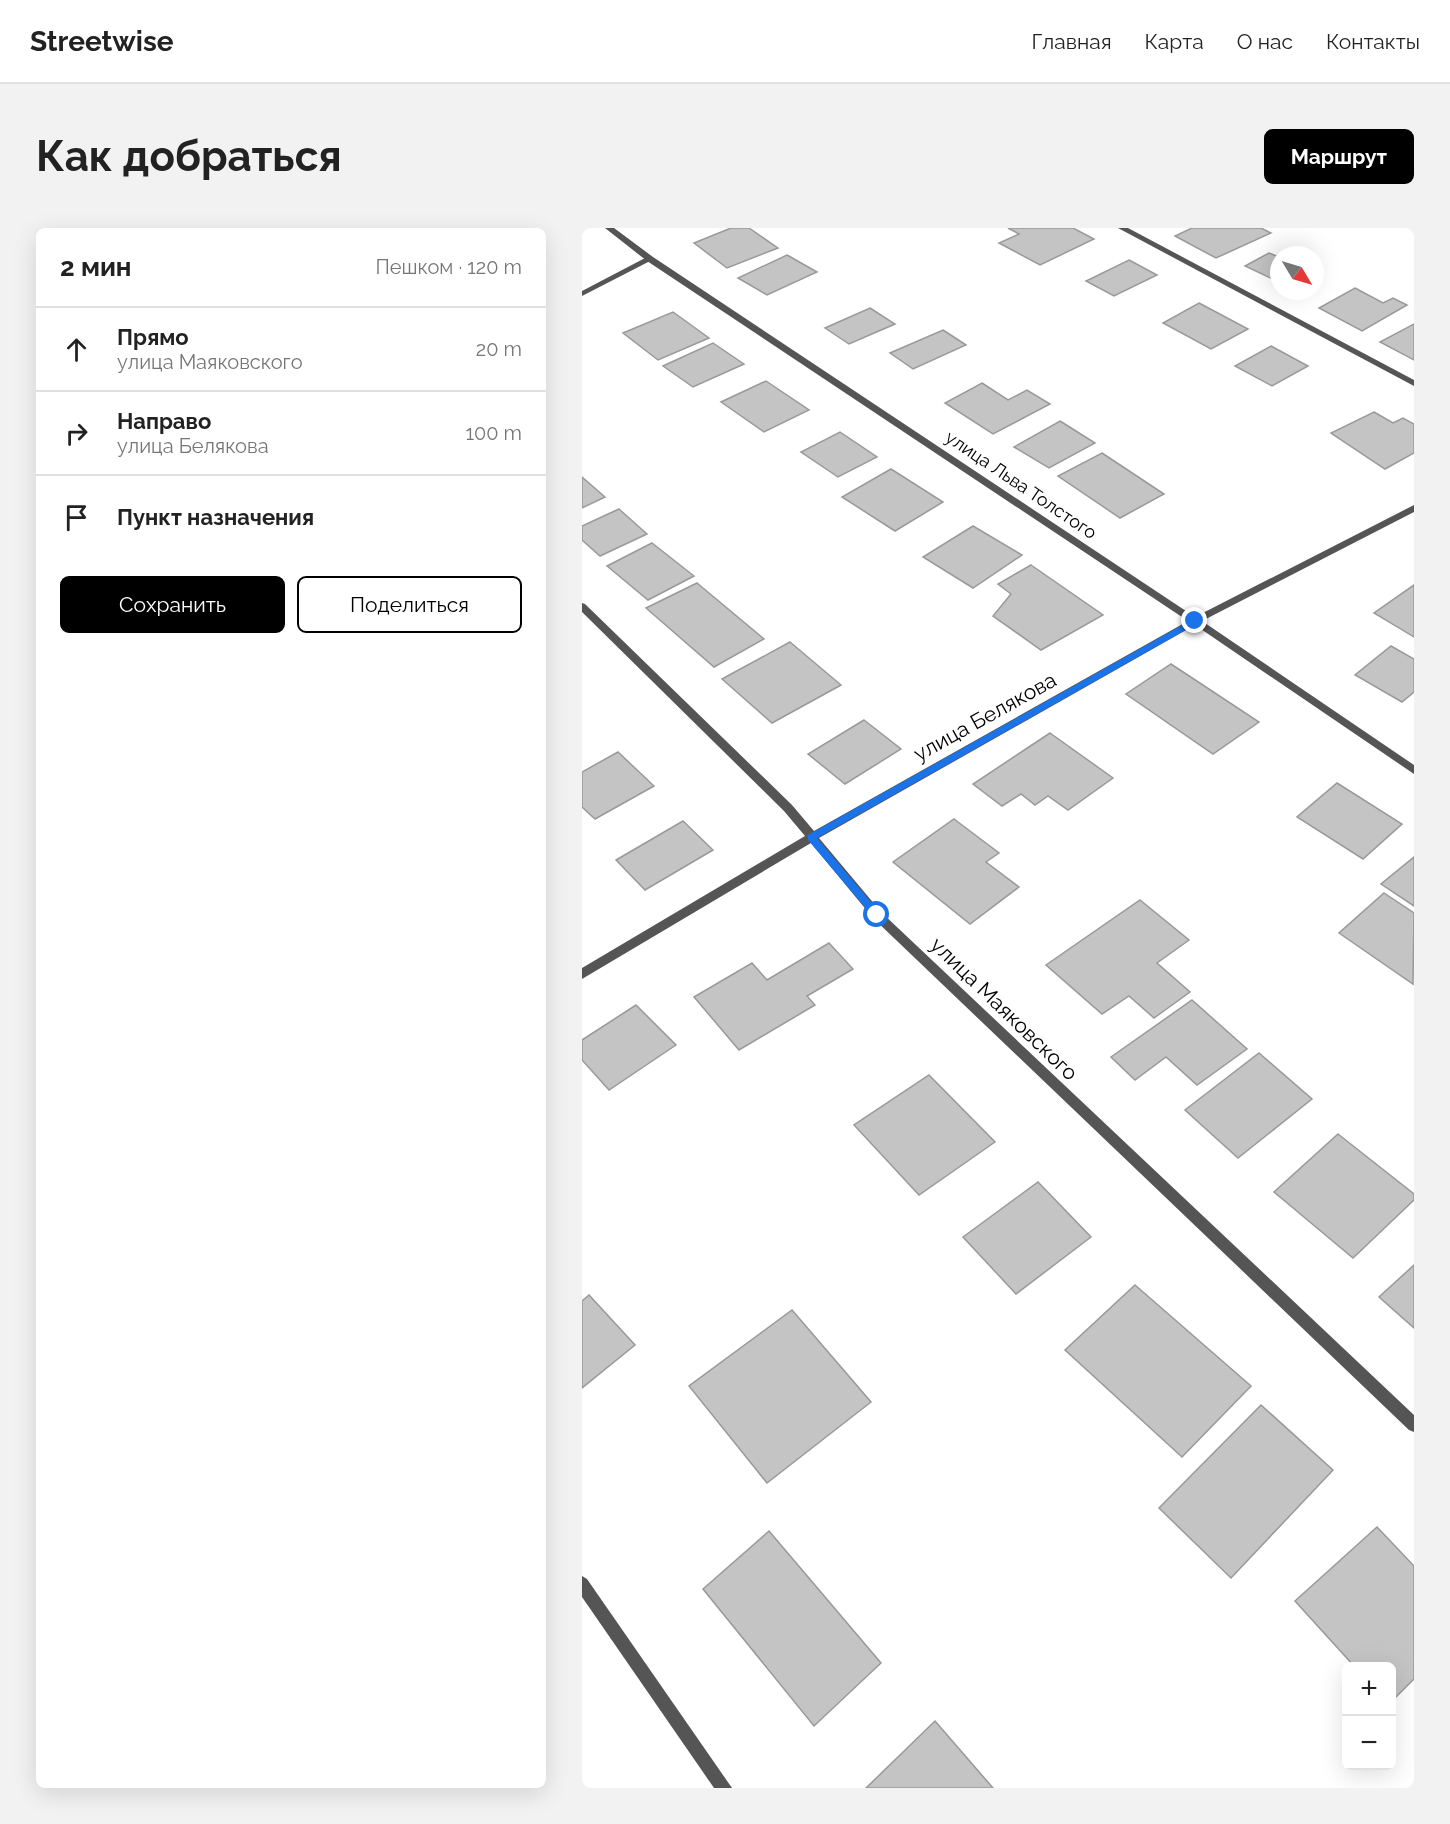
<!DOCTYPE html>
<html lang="ru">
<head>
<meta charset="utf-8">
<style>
  :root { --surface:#fff; --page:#f2f2f2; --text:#222; --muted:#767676; --line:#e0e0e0; --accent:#000 }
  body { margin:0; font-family:Raleway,sans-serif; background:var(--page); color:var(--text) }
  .controls { position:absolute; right:18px; bottom:18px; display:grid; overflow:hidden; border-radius:9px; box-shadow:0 6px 24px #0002 }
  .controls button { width:54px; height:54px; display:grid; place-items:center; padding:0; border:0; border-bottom:2px solid var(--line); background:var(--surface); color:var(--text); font:30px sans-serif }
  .compass { position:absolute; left:688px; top:18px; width:54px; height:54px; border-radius:50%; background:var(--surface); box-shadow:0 6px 24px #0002; rotate:128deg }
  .stop { position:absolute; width:18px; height:18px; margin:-14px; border:4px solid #1a73e8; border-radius:50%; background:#fff }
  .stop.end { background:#1a73e8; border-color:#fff; box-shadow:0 2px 6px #0008 }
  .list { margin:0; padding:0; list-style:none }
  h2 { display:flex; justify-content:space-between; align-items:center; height:78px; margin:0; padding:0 24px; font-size:26px }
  h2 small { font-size:20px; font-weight:400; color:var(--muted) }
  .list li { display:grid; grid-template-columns:39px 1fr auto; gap:18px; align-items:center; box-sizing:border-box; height:84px; padding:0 24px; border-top:2px solid var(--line) }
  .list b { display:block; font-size:22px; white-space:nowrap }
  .list p { margin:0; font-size:20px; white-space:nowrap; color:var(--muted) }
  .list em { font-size:20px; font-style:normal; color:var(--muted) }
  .actions { display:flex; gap:12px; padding:18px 24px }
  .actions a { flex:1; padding:14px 0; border:2px solid var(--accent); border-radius:9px; text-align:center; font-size:21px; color:var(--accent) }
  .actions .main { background:var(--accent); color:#fff }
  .icon { flex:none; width:33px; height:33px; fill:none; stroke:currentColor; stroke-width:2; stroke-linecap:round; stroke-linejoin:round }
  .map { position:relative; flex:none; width:832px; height:1560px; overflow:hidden; border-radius:9px }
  header { display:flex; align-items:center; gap:36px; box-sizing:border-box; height:84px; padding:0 30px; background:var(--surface); border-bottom:2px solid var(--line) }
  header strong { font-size:28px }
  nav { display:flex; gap:33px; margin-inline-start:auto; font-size:21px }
  .intro { display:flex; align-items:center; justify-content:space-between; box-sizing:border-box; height:144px; padding:0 36px }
  h1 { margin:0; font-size:42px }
  .button { padding:15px 27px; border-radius:9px; background:var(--accent); color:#fff; font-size:21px; font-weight:700 }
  main { display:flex; gap:36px; padding:0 36px }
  aside { flex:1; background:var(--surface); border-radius:9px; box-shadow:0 6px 24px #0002 }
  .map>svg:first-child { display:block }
  .building { fill:#c4c4c4; stroke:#999; stroke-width:1.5 }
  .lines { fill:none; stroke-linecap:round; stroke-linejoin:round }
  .service { fill:#555; fill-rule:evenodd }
  .minor { fill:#555; fill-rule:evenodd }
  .tertiary { fill:#555; fill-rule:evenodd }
  .route { fill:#1a73e8 }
  .labels { text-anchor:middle; stroke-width:4.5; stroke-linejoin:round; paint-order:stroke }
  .far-street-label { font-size:18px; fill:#000; stroke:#fff }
  .street-label { font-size:21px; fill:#000; stroke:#fff }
</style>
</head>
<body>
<header>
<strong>Streetwise</strong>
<nav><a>Главная</a><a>Карта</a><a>О нас</a><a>Контакты</a></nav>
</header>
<div class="intro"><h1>Как добраться</h1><a class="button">Маршрут</a></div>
<main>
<aside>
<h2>2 мин<small>Пешком · 120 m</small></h2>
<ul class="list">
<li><svg class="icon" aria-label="ahead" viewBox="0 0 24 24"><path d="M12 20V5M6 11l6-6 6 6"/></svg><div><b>Прямо</b><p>улица Маяковского</p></div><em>20 m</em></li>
<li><svg class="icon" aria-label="right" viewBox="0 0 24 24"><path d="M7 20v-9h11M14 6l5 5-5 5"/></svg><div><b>Направо</b><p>улица Белякова</p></div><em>100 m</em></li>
<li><svg class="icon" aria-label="arrive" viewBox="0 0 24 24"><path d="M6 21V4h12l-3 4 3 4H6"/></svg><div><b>Пункт назначения</b></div></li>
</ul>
<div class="actions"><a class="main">Сохранить</a><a>Поделиться</a></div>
</aside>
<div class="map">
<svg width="832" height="1560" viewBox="0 0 832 1560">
  <rect width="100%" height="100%" fill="#fff"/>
  <g class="building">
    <path d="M 149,0 L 167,0 L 196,20 L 145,40 L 112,15 Z"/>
    <path d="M 426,0 L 491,0 L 512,11 L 458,37 L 417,15 L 437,6 Z"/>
    <path d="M 610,0 L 679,0 L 689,5 L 634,30 L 593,8 Z"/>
    <path d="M 687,25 L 697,29 L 697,54 L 663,38 Z"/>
    <path d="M 205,27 L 235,44 L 185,67 L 156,50 Z"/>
    <path d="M 547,32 L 575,47 L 532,68 L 504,53 Z"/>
    <path d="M 773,60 L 801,75 L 811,70 L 825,77 L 780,103 L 737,80 Z"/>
    <path d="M 617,75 L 666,101 L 629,121 L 581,95 Z"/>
    <path d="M 288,80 L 313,96 L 267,116 L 243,100 Z"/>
    <path d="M 91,84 L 127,110 L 76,132 L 41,105 Z"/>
    <path d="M 832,96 L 832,132 L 798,114 Z"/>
    <path d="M 361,102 L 384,117 L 331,141 L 308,125 Z"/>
    <path d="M 131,115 L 162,136 L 111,159 L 81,138 Z"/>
    <path d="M 689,118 L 726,138 L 690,158 L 653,138 Z"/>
    <path d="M 184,153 L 227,182 L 182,204 L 139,174 Z"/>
    <path d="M 400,155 L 426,172 L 445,162 L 468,176 L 411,206 L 363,175 Z"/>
    <path d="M 792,184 L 811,195 L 821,190 L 832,196 L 832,225 L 803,241 L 749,205 Z"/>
    <path d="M 478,193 L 513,215 L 467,240 L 432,219 Z"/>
    <path d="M 258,204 L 295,229 L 256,249 L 219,224 Z"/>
    <path d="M 520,225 L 582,266 L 538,290 L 476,248 Z"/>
    <path d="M 309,241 L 361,274 L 313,303 L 260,269 Z"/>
    <path d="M 0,249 L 23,269 L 0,280 Z"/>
    <path d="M 37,281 L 65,306 L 18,328 L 0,312 L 0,298 Z"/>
    <path d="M 391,298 L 440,327 L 391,360 L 341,329 Z"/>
    <path d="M 70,315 L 112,348 L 66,372 L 25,338 Z"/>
    <path d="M 449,337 L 521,387 L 459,422 L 411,388 L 429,366 L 416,356 Z"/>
    <path d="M 115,355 L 182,411 L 132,439 L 64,380 Z"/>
    <path d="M 832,357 L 832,409 L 792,385 Z"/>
    <path d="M 208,414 L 259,457 L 190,495 L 140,451 Z"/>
    <path d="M 809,418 L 832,431 L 832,464 L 820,474 L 773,447 Z"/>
    <path d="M 589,436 L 677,494 L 631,526 L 544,466 Z"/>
    <path d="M 282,492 L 319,521 L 263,556 L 226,526 Z"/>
    <path d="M 468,505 L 531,550 L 486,582 L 466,568 L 453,577 L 439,566 L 420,578 L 391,556 Z"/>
    <path d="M 36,524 L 72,558 L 13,591 L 0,579 L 0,544 Z"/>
    <path d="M 755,555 L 820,596 L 781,631 L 715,589 Z"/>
    <path d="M 372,591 L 417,625 L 404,634 L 437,659 L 388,696 L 311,634 Z"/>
    <path d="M 101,593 L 131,622 L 63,662 L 34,632 Z"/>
    <path d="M 832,629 L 832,678 L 799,656 Z"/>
    <path d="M 802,665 L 832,685 L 831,756 L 757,705 Z"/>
    <path d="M 558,672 L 607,712 L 575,735 L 608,764 L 572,790 L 547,768 L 520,786 L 464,737 Z"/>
    <path d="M 247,715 L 271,741 L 225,768 L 233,777 L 157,822 L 112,769 L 170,735 L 185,752 Z"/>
    <path d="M 610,772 L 665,821 L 615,857 L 584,829 L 553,852 L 529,829 Z"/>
    <path d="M 54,777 L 94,817 L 27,862 L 0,832 L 0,812 Z"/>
    <path d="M 677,825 L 730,871 L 656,930 L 603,882 Z"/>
    <path d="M 347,847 L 413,914 L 337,967 L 272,897 Z"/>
    <path d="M 756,906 L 832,966 L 832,972 L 771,1030 L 692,964 Z"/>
    <path d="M 456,954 L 509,1009 L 434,1066 L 381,1009 Z"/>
    <path d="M 832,1037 L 832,1100 L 797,1069 Z"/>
    <path d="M 553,1057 L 669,1158 L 600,1229 L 483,1122 Z"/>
    <path d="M 7,1067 L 53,1117 L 0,1160 L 0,1073 Z"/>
    <path d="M 210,1082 L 289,1174 L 185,1255 L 107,1158 Z"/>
    <path d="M 679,1177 L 751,1242 L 649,1350 L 577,1280 Z"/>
    <path d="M 795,1299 L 832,1338 L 832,1451 L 810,1473 L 810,1438 L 772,1438 L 713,1373 Z"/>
    <path d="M 187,1303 L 299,1435 L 232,1498 L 121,1361 Z"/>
    <path d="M 353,1493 L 411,1560 L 284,1560 Z"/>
  </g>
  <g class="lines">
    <path class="service" d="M 65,29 L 72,31 L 0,68 L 0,63 Z"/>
    <g class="minor">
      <path d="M 23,0 L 32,0 L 71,29 L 613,389 L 832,277 L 832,284 L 620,393 L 832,537 L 832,546 L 613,397 L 237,610 L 299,684 L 832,1187 L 832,1204 L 827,1202 L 291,690 L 229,615 L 0,751 L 0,740 L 223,608 L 202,583 L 0,384 L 0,375 L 3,376 L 210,577 L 232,603 L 606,393 L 65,33 Z"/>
      <path d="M 536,0 L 546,0 L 832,152 L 832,158 Z"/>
    </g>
    <path class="tertiary" d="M 0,1348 L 5,1351 L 150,1560 L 132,1560 L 0,1369 Z"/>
  </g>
  <path class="route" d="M 613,390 L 617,393 L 616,395 L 235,610 L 298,685 L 298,690 L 292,690 L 226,612 L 226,607 Z"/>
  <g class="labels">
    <g class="far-street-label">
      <text transform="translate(439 257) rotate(34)" y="6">улица Льва Толстого</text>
    </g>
    <g class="street-label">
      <text transform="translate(403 489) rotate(-29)" y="7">улица Белякова</text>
      <text transform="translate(422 781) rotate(44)" y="7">улица Маяковского</text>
    </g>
  </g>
</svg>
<div class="controls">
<button>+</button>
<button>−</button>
</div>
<svg class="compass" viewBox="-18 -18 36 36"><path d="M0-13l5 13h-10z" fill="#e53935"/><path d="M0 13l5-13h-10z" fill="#767676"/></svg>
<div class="stop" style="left:295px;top:687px"></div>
<div class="stop end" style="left:613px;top:393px"></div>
</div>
</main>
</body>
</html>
